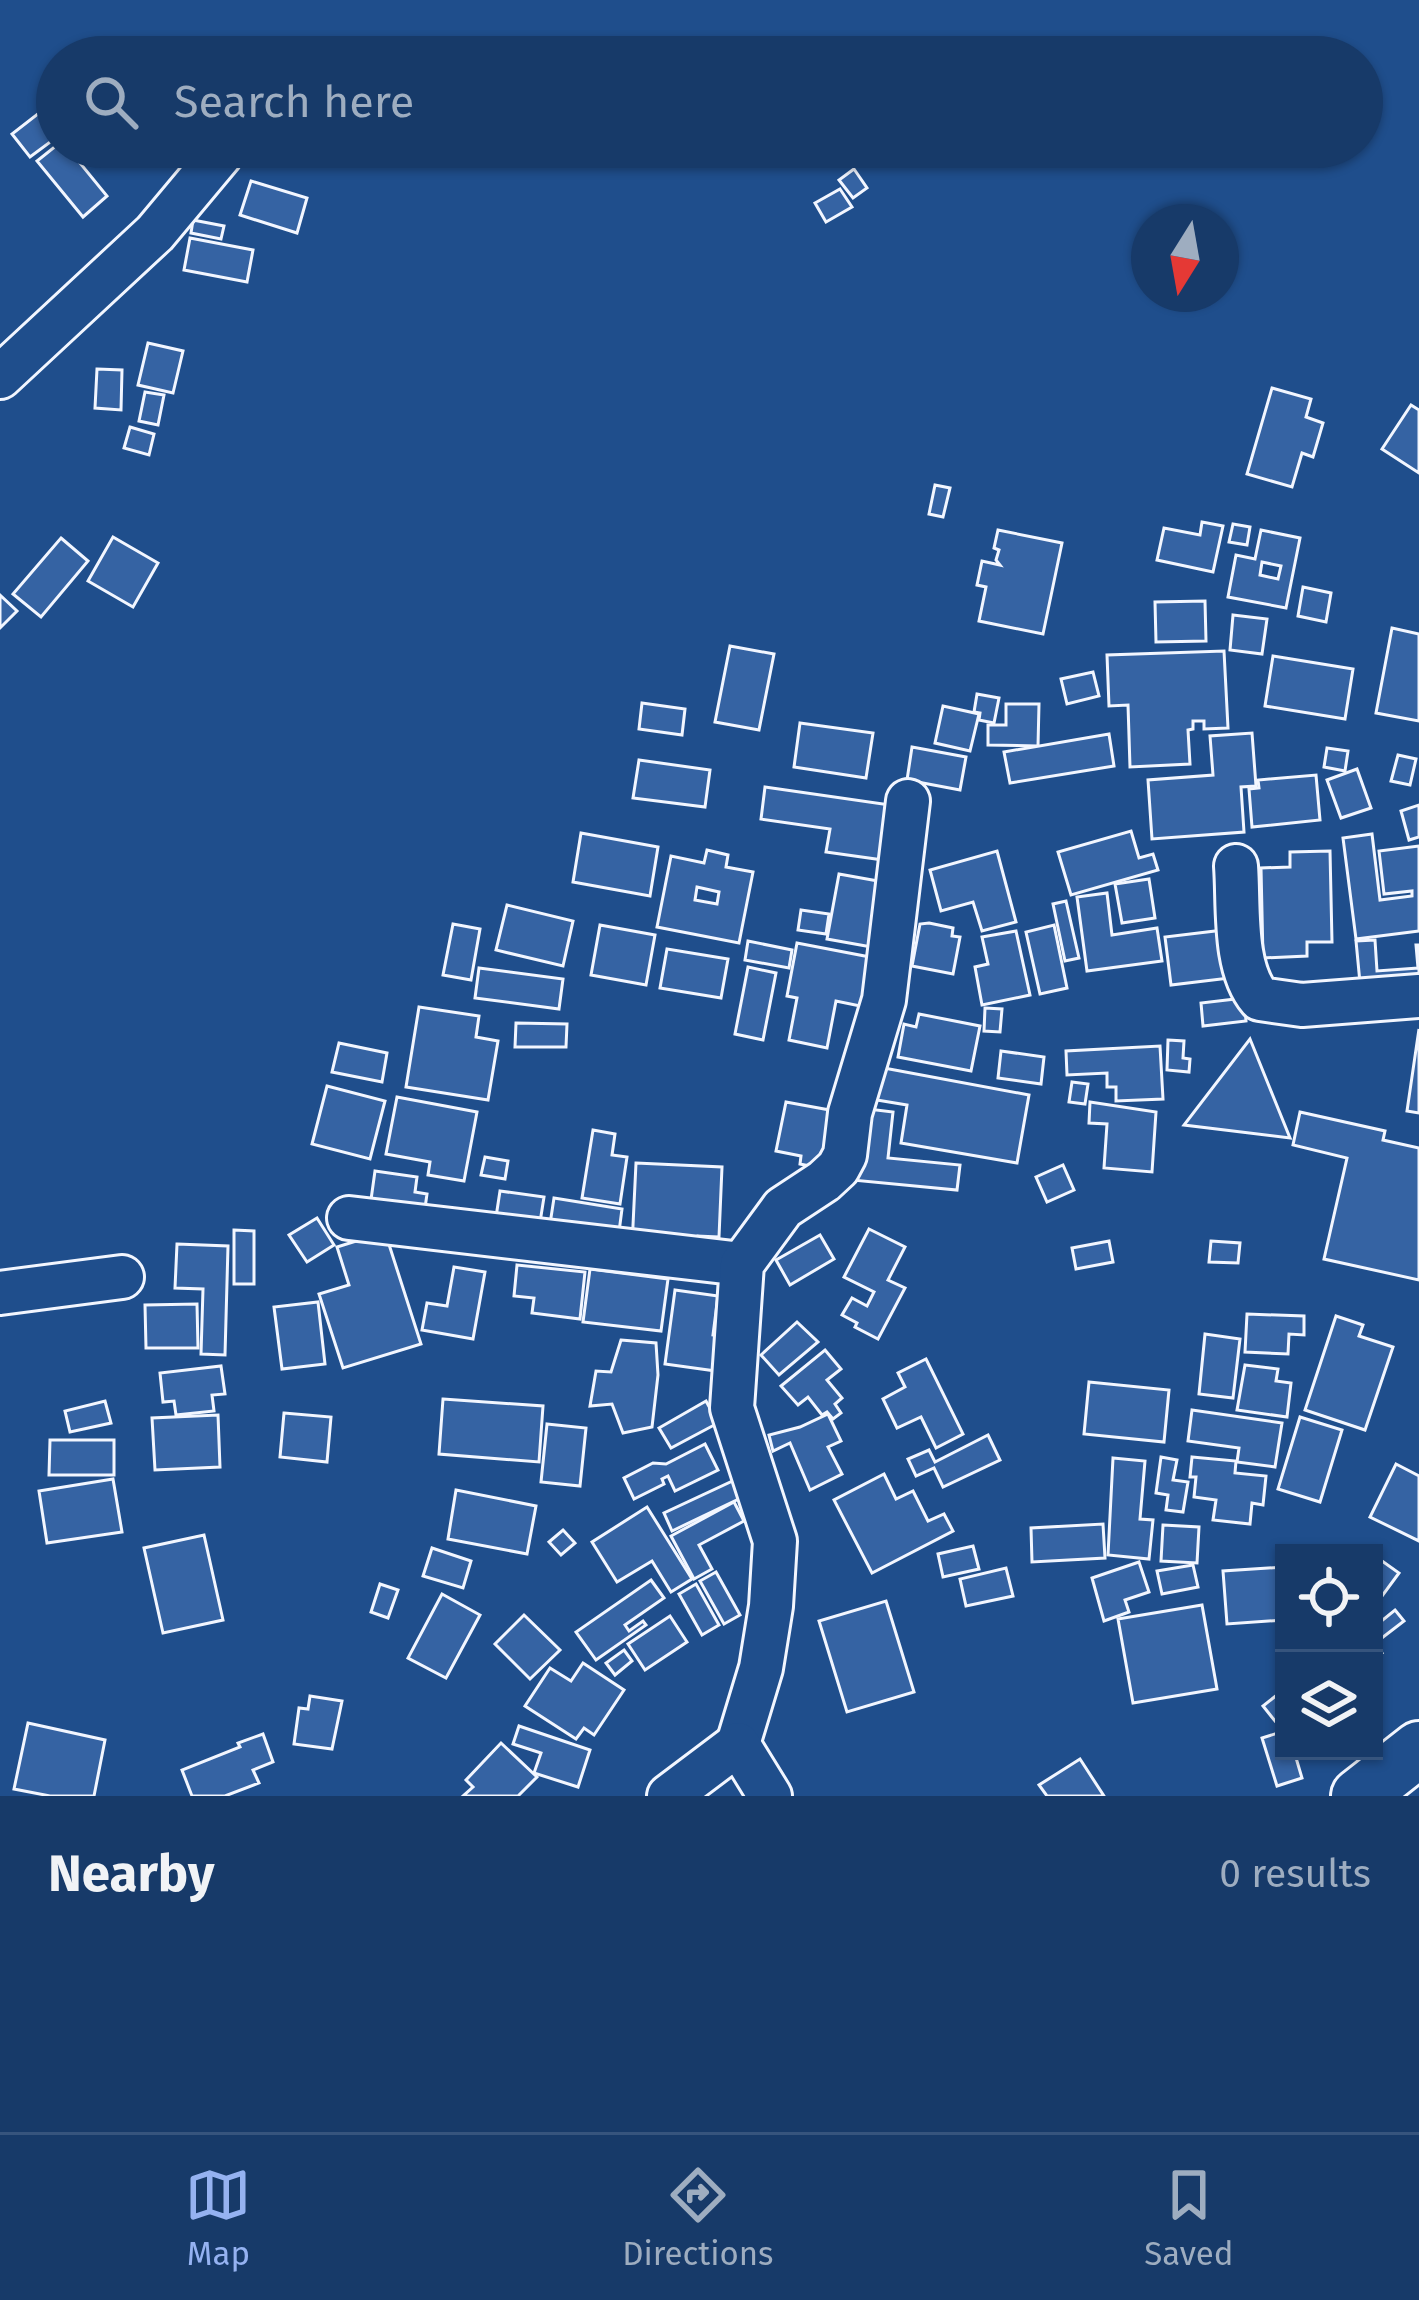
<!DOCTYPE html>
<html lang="en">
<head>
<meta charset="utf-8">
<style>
  :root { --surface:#173a69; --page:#20416f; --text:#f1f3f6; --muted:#9eadc0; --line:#36547d; --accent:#95b2f1 }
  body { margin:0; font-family:"Fira Sans",sans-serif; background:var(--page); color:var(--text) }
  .controls { position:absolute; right:36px; bottom:36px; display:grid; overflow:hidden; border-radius:0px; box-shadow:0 3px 9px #0004 }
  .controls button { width:108px; height:108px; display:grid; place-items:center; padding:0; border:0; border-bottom:3px solid var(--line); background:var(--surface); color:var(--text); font:60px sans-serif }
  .compass { position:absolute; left:1131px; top:204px; width:108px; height:108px; border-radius:50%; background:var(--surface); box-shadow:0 3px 9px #0004; rotate:191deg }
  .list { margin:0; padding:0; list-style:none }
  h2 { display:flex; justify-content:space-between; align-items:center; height:156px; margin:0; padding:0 48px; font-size:51px }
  h2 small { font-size:39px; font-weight:400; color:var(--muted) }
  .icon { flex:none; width:66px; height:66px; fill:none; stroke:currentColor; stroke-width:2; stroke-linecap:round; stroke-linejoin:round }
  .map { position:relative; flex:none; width:1419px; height:1796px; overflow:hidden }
  .search { position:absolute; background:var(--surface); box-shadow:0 3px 9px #0004; left:36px; right:36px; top:36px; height:132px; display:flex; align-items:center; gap:30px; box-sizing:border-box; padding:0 42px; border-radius:66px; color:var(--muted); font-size:45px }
  .sheet { height:336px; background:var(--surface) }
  nav { display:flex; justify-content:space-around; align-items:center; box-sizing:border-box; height:168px; border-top:3px solid var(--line); background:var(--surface); font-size:33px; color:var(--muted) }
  nav a { display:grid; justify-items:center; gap:6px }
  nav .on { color:var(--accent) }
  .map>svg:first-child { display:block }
  .building { fill:#3563a3; stroke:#f2f6ff; stroke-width:3; fill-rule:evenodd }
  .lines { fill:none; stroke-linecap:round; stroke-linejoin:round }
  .minor-casing { stroke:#f2f6ff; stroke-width:48 }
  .major-casing { stroke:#f2f6ff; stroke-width:60 }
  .minor { stroke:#1f4e8c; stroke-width:42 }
  .major { stroke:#1f4e8c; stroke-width:54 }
</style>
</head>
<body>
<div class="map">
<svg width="1419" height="1796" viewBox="0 0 1419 1796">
  <rect width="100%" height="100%" fill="#1f4e8c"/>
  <g class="building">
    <path d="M 57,99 L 57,137 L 30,157 L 12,134 Z"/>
    <path d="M 57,145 L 67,147 L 107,196 L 83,217 L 37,161 Z"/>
    <path d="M 854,169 L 867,188 L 853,198 L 839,180 Z"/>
    <path d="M 251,181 L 307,198 L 297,233 L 240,215 Z"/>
    <path d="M 840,189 L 852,207 L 826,222 L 815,203 Z"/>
    <path d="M 193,220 L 224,226 L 221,239 L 191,233 Z"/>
    <path d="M 190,238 L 253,250 L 247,282 L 184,270 Z"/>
    <path d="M 148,343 L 183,351 L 173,393 L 138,385 Z"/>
    <path d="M 97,369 L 122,370 L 121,410 L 95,408 Z"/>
    <path d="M 1272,388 L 1311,399 L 1306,417 L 1323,423 L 1313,457 L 1302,453 L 1292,487 L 1247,474 Z"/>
    <path d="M 145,392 L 164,395 L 158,425 L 139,421 Z"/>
    <path d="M 1411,405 L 1419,410 L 1419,473 L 1382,449 Z"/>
    <path d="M 130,427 L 154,434 L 149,455 L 124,448 Z"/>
    <path d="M 935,485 L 950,488 L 943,517 L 929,514 Z"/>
    <path d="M 1202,522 L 1223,526 L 1213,572 L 1157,560 L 1164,528 L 1200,535 Z"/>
    <path d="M 1233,524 L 1250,527 L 1247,545 L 1229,542 Z"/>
    <path d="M 998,530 L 1062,543 L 1043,634 L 979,621 L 986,587 L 977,585 L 982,561 L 1000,565 L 996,560 L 999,550 L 994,548 Z"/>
    <path d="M 1261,530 L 1300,538 L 1286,608 L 1228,597 L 1236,555 L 1255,559 ZM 1262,562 L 1281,566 L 1278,579 L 1260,575 Z"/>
    <path d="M 113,537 L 158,563 L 133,607 L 88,581 Z"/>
    <path d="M 61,538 L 88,561 L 41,617 L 13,594 Z"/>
    <path d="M 1303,587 L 1331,593 L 1326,622 L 1298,616 Z"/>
    <path d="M 0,595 L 17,611 L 0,628 Z"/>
    <path d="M 1205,601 L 1206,641 L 1156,642 L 1155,602 Z"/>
    <path d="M 1233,615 L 1267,619 L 1262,654 L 1230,650 Z"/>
    <path d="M 1392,628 L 1419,634 L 1419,721 L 1376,713 Z"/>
    <path d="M 730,646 L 774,654 L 759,730 L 715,722 Z"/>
    <path d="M 1224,651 L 1228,728 L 1204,729 L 1204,721 L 1193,721 L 1193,729 L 1188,730 L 1190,764 L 1130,767 L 1128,705 L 1109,706 L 1107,655 Z"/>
    <path d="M 1273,656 L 1353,669 L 1345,719 L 1265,706 Z"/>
    <path d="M 1093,672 L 1099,696 L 1067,704 L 1061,679 Z"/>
    <path d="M 977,694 L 999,698 L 994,723 L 979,720 L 980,713 L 974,712 Z"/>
    <path d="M 642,703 L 685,709 L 682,735 L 639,729 Z"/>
    <path d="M 1006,704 L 1039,704 L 1038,746 L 988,745 L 988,725 L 1006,725 Z"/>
    <path d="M 943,706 L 979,714 L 970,751 L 935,743 Z"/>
    <path d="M 800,723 L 873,733 L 866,778 L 794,767 Z"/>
    <path d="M 1252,733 L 1256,786 L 1241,787 L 1244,832 L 1152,839 L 1148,780 L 1213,775 L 1210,736 Z"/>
    <path d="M 1109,734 L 1114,766 L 1010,783 L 1004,752 Z"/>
    <path d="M 912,747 L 966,757 L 960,790 L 907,780 Z"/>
    <path d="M 1327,748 L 1348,751 L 1345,771 L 1324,767 Z"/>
    <path d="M 1398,755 L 1416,759 L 1410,785 L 1391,781 Z"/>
    <path d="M 639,760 L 710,770 L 705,807 L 633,798 Z"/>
    <path d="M 1357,769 L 1371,808 L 1341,818 L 1327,780 Z"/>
    <path d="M 1316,775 L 1320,820 L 1252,827 L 1249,789 L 1259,788 L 1258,780 Z"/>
    <path d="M 765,787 L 890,805 L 883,860 L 826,852 L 830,829 L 761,819 Z"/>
    <path d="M 1419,805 L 1419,837 L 1409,840 L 1401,811 Z"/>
    <path d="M 1131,831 L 1139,858 L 1153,854 L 1158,870 L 1071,895 L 1058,852 Z"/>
    <path d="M 581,833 L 658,847 L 650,896 L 573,882 Z"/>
    <path d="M 1372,834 L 1380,900 L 1412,896 L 1412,891 L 1384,894 L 1379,851 L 1419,846 L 1419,931 L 1356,939 L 1343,838 Z"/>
    <path d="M 707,850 L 728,855 L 726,867 L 753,872 L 739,943 L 657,927 L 671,856 L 704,863 ZM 697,887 L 719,892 L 717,904 L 695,900 Z"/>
    <path d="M 997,851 L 1016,922 L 982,931 L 973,902 L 941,911 L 930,870 Z"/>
    <path d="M 1330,851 L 1332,942 L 1307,942 L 1307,956 L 1263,958 L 1261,868 L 1290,867 L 1290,852 Z"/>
    <path d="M 839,874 L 889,883 L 877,948 L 827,939 Z"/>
    <path d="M 1149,879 L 1155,918 L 1122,923 L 1115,884 Z"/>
    <path d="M 1107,893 L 1112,935 L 1157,928 L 1162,961 L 1087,971 L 1077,897 Z"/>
    <path d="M 1066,901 L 1079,958 L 1065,961 L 1053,904 Z"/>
    <path d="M 507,905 L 573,921 L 563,966 L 496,950 Z"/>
    <path d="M 801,910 L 829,914 L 826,934 L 798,930 Z"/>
    <path d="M 929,923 L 953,928 L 952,936 L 960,937 L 953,974 L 912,966 L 920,924 Z"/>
    <path d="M 453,924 L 480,929 L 471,980 L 443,975 Z"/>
    <path d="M 600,925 L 655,935 L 646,985 L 591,975 Z"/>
    <path d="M 1054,925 L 1067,988 L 1040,994 L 1026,932 Z"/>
    <path d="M 1232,929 L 1238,977 L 1171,985 L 1165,937 Z"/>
    <path d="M 1016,931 L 1030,995 L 982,1005 L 975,967 L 988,964 L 982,937 Z"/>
    <path d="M 1375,940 L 1377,971 L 1418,968 L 1416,945 L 1419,945 L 1419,978 L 1360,983 L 1356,941 Z"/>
    <path d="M 748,941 L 792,950 L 789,968 L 745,960 Z"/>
    <path d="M 797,943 L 875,958 L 865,1007 L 836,1001 L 827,1048 L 789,1040 L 797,998 L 787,996 Z"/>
    <path d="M 667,949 L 728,959 L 721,998 L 660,988 Z"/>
    <path d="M 748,967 L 776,973 L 763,1040 L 735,1034 Z"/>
    <path d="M 479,968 L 563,979 L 559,1009 L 475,998 Z"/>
    <path d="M 1244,998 L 1246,1021 L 1203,1026 L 1201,1003 Z"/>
    <path d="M 419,1007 L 479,1016 L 476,1037 L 498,1041 L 488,1100 L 406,1087 Z"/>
    <path d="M 985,1008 L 1002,1009 L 1000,1032 L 984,1031 Z"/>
    <path d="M 919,1014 L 980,1026 L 971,1071 L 898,1057 L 904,1024 L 916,1027 Z"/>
    <path d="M 516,1023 L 567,1024 L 566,1047 L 515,1047 Z"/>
    <path d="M 1419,1029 L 1419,1113 L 1407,1111 Z"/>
    <path d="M 1250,1039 L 1290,1138 L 1184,1125 Z"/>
    <path d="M 1168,1040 L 1184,1041 L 1183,1058 L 1190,1059 L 1189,1072 L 1167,1070 Z"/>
    <path d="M 339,1043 L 387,1053 L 382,1082 L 332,1072 Z"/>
    <path d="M 1160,1046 L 1163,1099 L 1116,1101 L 1116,1087 L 1107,1087 L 1107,1073 L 1067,1075 L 1066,1051 Z"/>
    <path d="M 1001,1051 L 1044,1057 L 1041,1084 L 998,1078 Z"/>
    <path d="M 884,1068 L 1029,1095 L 1017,1163 L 901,1143 L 907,1105 L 877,1100 Z"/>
    <path d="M 1072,1082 L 1088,1084 L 1085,1104 L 1069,1102 Z"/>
    <path d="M 327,1086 L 385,1101 L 370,1159 L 312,1144 Z"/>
    <path d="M 397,1097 L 477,1112 L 464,1181 L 428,1175 L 430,1162 L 386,1154 Z"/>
    <path d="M 786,1102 L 835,1111 L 824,1169 L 800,1164 L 801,1156 L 776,1151 Z"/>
    <path d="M 1090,1102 L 1156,1112 L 1152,1172 L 1104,1168 L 1107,1124 L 1089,1123 Z"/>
    <path d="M 860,1108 L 893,1112 L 888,1158 L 960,1165 L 957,1190 L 852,1180 Z"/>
    <path d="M 1300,1112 L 1385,1131 L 1383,1140 L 1419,1148 L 1419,1280 L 1324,1259 L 1347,1158 L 1293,1145 Z"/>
    <path d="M 593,1130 L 615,1134 L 612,1155 L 627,1157 L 620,1204 L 582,1198 Z"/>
    <path d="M 485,1157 L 508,1161 L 505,1179 L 481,1175 Z"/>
    <path d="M 636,1163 L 722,1167 L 719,1237 L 698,1236 L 697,1249 L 632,1246 Z"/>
    <path d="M 1063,1165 L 1074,1190 L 1047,1202 L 1036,1177 Z"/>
    <path d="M 375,1171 L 417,1177 L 415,1192 L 427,1194 L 423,1222 L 369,1214 Z"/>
    <path d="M 500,1191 L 544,1197 L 538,1235 L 494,1230 Z"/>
    <path d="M 554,1198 L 622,1209 L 617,1247 L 548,1237 Z"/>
    <path d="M 317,1218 L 334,1245 L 307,1262 L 289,1235 Z"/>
    <path d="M 869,1229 L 905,1247 L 888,1280 L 905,1288 L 878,1339 L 855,1327 L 857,1323 L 842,1315 L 852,1298 L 867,1306 L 874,1292 L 844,1277 Z"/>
    <path d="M 234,1230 L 254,1231 L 254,1284 L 234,1284 Z"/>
    <path d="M 385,1232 L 421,1344 L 343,1368 L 319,1294 L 349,1285 L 337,1247 Z"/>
    <path d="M 820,1235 L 834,1259 L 790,1285 L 776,1260 Z"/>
    <path d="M 1109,1241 L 1113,1262 L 1076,1269 L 1072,1248 Z"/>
    <path d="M 1211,1241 L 1240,1243 L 1238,1263 L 1209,1262 Z"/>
    <path d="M 177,1244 L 228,1246 L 225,1355 L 201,1354 L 203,1289 L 175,1288 Z"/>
    <path d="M 517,1265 L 585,1272 L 580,1319 L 532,1313 L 534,1298 L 514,1296 Z"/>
    <path d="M 454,1267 L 485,1272 L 473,1339 L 422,1330 L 427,1303 L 447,1306 Z"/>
    <path d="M 590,1269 L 668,1279 L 661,1331 L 583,1322 Z"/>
    <path d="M 675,1290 L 718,1296 L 713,1335 L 728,1337 L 723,1372 L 665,1364 Z"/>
    <path d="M 318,1302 L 325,1364 L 282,1369 L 274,1307 Z"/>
    <path d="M 197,1304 L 198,1348 L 146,1348 L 145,1305 Z"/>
    <path d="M 1247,1314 L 1304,1316 L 1304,1335 L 1289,1334 L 1288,1354 L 1245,1352 Z"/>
    <path d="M 1336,1316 L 1363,1325 L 1359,1336 L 1393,1347 L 1365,1430 L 1305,1410 Z"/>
    <path d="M 797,1322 L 818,1342 L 779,1375 L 761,1355 Z"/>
    <path d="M 1205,1334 L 1240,1339 L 1233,1398 L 1199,1394 Z"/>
    <path d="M 621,1340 L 656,1343 L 658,1375 L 652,1427 L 623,1433 L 612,1404 L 590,1406 L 596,1371 L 611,1372 Z"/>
    <path d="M 825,1350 L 841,1369 L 827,1380 L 842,1398 L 835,1404 L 841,1413 L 833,1419 L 827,1412 L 822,1415 L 808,1397 L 798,1405 L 781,1386 Z"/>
    <path d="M 926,1359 L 963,1434 L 936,1448 L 921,1417 L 897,1428 L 883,1399 L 905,1387 L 898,1373 Z"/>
    <path d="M 1245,1365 L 1278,1369 L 1276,1381 L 1291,1383 L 1287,1417 L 1237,1410 Z"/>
    <path d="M 221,1366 L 225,1394 L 212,1395 L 214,1411 L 176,1415 L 174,1401 L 163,1402 L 160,1373 Z"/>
    <path d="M 1089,1382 L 1169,1390 L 1164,1442 L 1084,1434 Z"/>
    <path d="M 443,1399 L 543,1406 L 539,1462 L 439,1454 Z"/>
    <path d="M 105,1401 L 111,1423 L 70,1432 L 65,1411 Z"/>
    <path d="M 706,1401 L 718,1423 L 671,1448 L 659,1428 Z"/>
    <path d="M 1192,1410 L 1282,1423 L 1275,1467 L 1237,1462 L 1239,1448 L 1188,1441 Z"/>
    <path d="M 284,1413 L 331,1417 L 327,1462 L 280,1457 Z"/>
    <path d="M 828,1414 L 841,1441 L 828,1447 L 842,1474 L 810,1490 L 790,1443 L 773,1451 L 769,1435 L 800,1427 Z"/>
    <path d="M 218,1415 L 220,1467 L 155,1470 L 152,1418 Z"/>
    <path d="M 1300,1417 L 1342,1430 L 1320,1502 L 1278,1489 Z"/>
    <path d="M 547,1424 L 586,1428 L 580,1486 L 541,1482 Z"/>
    <path d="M 988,1435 L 1000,1460 L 943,1487 L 934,1468 L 916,1476 L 908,1459 L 929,1450 L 935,1462 Z"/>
    <path d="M 50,1440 L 114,1440 L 114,1475 L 49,1475 Z"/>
    <path d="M 705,1444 L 718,1470 L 675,1491 L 668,1476 L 662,1479 L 664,1484 L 634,1499 L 624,1478 L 653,1463 L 666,1464 Z"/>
    <path d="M 1161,1457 L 1177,1460 L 1173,1480 L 1188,1482 L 1183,1512 L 1166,1510 L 1168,1495 L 1156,1493 Z"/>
    <path d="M 1192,1457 L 1236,1461 L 1235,1473 L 1266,1476 L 1263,1505 L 1252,1503 L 1250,1524 L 1213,1520 L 1216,1500 L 1194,1497 L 1196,1477 L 1190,1477 Z"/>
    <path d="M 1113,1458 L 1145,1461 L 1140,1519 L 1153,1520 L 1149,1559 L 1108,1555 Z"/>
    <path d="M 1396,1464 L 1419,1476 L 1419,1541 L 1370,1517 Z"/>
    <path d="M 884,1474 L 896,1499 L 913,1491 L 928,1521 L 944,1514 L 953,1531 L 872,1573 L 834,1500 Z"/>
    <path d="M 739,1478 L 747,1495 L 672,1531 L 664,1513 Z"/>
    <path d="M 113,1479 L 122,1532 L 47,1543 L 39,1491 Z"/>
    <path d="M 456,1490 L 536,1506 L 527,1554 L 448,1539 Z"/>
    <path d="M 734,1502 L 744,1521 L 699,1545 L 712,1569 L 694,1579 L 671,1536 Z"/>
    <path d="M 647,1507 L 692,1579 L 671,1592 L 652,1561 L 617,1582 L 592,1542 Z"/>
    <path d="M 1103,1524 L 1105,1558 L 1032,1562 L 1031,1528 Z"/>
    <path d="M 1163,1525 L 1199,1527 L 1197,1563 L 1161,1561 Z"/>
    <path d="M 563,1530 L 575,1543 L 561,1555 L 549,1542 Z"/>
    <path d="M 204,1535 L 223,1620 L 163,1633 L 144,1548 Z"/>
    <path d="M 973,1546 L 979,1569 L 943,1577 L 938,1554 Z"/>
    <path d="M 432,1548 L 471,1561 L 463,1588 L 423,1576 Z"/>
    <path d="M 1375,1556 L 1399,1573 L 1374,1607 L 1374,1558 Z"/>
    <path d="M 1139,1562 L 1149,1592 L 1125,1600 L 1129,1612 L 1104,1621 L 1092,1578 Z"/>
    <path d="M 1193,1565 L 1198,1587 L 1162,1594 L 1157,1571 Z"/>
    <path d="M 1284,1567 L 1284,1620 L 1227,1624 L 1223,1571 Z"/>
    <path d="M 1006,1568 L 1013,1596 L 966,1606 L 960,1579 Z"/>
    <path d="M 716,1572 L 740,1615 L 724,1624 L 700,1581 Z"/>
    <path d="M 651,1580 L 664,1598 L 625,1625 L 629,1631 L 643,1621 L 646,1625 L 596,1660 L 576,1632 Z"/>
    <path d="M 380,1584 L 398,1590 L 388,1618 L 371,1612 Z"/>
    <path d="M 696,1584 L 719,1625 L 702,1635 L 679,1594 Z"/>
    <path d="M 442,1594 L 480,1615 L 446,1678 L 408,1658 Z"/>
    <path d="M 886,1601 L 914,1692 L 847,1712 L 819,1621 Z"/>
    <path d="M 1202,1605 L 1217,1689 L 1133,1703 L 1118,1619 Z"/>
    <path d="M 1395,1610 L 1404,1621 L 1374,1644 L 1382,1653 L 1374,1660 L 1374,1627 Z"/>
    <path d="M 524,1615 L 560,1650 L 530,1679 L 495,1644 Z"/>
    <path d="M 670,1616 L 687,1642 L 645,1670 L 628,1644 Z"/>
    <path d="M 624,1650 L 632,1661 L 615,1675 L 606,1663 Z"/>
    <path d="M 583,1663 L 624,1690 L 594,1735 L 584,1728 L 576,1739 L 525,1706 L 550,1668 L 571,1681 Z"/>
    <path d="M 1282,1691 L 1284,1714 L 1275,1721 L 1263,1706 Z"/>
    <path d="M 310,1696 L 342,1701 L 332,1749 L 294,1744 L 299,1708 L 308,1709 Z"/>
    <path d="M 28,1723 L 105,1740 L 94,1796 L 50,1796 L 14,1789 Z"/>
    <path d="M 519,1726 L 590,1750 L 578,1787 L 534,1773 L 541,1753 L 513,1744 Z"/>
    <path d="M 1284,1731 L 1284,1751 L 1294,1751 L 1302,1778 L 1277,1786 L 1262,1738 Z"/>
    <path d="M 263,1734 L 273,1762 L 253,1770 L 259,1783 L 225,1796 L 192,1796 L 182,1770 L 240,1747 L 238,1743 Z"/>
    <path d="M 501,1743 L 537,1777 L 518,1796 L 463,1796 L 473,1787 L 466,1780 Z"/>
    <path d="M 1080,1759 L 1104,1796 L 1047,1796 L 1039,1785 Z"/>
  </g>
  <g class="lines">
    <g class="minor-casing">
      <g id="minor">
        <path d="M 0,377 L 155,233 L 221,154"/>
        <path d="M 1236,866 C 1239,906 1233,967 1260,999 L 1302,1005 L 1419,996"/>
        <path d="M 349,1218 L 742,1264"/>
        <path d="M 0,1293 L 122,1277"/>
        <path d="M 738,1744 L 761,1668 L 771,1606 L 775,1541 L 732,1408 L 742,1264 L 783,1208 L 824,1181 L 838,1168 L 845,1155 L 850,1113 L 884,1000 L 908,801"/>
        <path d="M 669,1796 L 738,1744 L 770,1796"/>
      </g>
    </g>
    <g class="major-casing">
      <path id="major" d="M 1359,1796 L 1419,1749"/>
    </g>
    <use href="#minor" class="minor"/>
    <use href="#major" class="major"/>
  </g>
</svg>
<div class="controls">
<button><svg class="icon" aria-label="locate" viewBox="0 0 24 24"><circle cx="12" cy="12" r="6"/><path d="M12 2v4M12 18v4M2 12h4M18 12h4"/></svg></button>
<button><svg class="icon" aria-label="layers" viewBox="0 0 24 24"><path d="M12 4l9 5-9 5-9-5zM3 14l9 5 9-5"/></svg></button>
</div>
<svg class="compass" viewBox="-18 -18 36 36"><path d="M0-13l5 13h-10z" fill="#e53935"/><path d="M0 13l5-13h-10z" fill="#9eadc0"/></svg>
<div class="search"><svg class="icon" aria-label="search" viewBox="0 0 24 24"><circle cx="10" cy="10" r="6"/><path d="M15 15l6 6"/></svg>Search here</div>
</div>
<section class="sheet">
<h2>Nearby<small>0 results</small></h2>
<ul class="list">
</ul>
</section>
<nav>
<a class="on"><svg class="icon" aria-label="map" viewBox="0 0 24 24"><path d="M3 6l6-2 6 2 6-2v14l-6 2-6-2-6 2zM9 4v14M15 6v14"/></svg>Map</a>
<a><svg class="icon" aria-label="directions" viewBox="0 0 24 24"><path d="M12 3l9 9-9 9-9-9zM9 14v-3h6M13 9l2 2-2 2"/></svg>Directions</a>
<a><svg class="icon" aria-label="saved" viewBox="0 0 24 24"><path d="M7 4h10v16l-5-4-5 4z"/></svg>Saved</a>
</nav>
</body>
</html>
